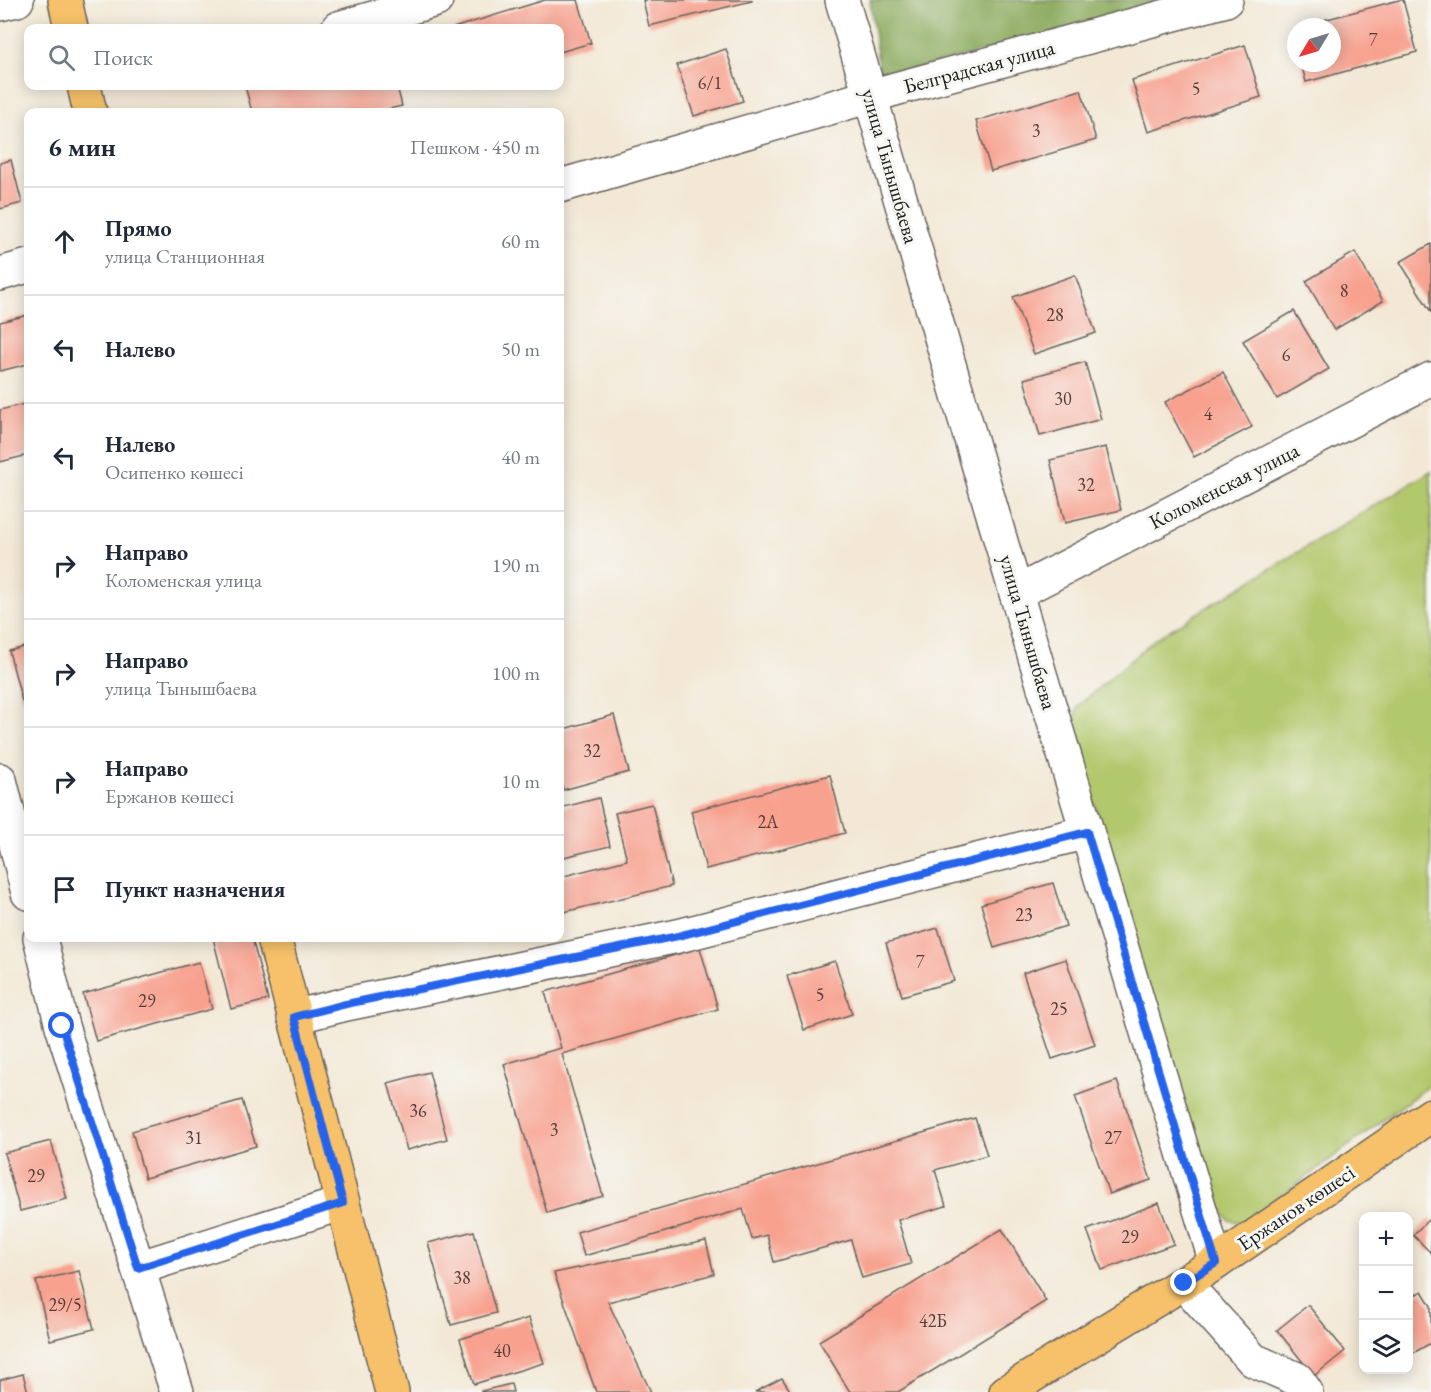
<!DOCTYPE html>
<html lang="ru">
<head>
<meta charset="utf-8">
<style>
  :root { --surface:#fff; --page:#f2f2f3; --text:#1f2937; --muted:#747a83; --line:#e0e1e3 }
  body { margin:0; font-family:"EB Garamond",serif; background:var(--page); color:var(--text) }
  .controls { position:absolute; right:18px; bottom:18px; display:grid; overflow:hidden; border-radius:12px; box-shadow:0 3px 15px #0003 }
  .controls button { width:54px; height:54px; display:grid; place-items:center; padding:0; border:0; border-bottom:2px solid var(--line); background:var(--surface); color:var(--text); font:30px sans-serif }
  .compass { position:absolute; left:1287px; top:18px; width:54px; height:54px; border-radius:50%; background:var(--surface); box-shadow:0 3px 15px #0003; rotate:232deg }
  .stop { position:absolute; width:18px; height:18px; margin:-14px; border:4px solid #2563eb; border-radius:50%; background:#fff }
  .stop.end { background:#2563eb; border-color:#fff; box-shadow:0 2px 6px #0008 }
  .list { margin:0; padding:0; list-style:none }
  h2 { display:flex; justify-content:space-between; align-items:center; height:78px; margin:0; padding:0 24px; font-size:26px }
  h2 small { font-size:20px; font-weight:400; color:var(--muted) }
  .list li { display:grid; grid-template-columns:39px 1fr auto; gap:18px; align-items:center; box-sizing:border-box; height:108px; padding:0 24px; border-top:2px solid var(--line) }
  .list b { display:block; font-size:22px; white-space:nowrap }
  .list p { margin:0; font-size:20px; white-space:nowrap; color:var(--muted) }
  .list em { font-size:20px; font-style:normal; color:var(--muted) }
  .icon { flex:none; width:33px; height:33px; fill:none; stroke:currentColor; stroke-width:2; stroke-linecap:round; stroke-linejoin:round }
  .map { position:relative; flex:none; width:1431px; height:1392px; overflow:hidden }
  .search { position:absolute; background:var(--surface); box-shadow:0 3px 15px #0003; left:24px; top:24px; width:540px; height:66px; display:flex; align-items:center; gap:15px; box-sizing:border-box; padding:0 21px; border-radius:12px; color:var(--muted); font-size:22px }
  .panel { position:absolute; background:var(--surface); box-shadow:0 3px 15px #0003; left:24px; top:108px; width:540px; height:834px; border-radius:12px }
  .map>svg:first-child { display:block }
  .green { fill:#b2c86c; stroke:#677244; stroke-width:1.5 }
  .forest { fill:#8dac60; stroke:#54643e; stroke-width:1.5 }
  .building { fill:#f8a18f }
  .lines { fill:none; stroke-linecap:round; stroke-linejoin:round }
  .minor-casing { stroke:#67635d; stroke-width:36 }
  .major-casing { stroke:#67635d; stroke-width:36 }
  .minor { stroke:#fff; stroke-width:33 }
  .major { stroke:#f6c16b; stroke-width:33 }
  .route { stroke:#2563eb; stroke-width:8 }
  .labels { text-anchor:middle; stroke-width:6; stroke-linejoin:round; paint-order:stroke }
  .number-label { font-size:18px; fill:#533d39 }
  .street-label { font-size:21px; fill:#1c1c1c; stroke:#f6f6f2 }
</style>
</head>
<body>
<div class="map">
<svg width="1431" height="1392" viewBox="0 0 1431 1392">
  <rect width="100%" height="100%" fill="#f6f6f2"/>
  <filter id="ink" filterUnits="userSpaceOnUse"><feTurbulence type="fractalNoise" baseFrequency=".0167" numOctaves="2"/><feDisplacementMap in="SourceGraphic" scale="12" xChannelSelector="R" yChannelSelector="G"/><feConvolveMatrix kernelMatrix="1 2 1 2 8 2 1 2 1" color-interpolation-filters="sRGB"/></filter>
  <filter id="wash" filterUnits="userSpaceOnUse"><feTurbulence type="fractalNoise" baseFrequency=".008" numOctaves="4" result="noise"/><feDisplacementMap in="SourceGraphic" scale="24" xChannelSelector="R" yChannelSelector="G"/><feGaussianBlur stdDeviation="1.35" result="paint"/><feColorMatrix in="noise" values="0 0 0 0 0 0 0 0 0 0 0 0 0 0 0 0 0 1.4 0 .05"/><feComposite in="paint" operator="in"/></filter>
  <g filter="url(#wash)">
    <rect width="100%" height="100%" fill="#f3e8d5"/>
    <path class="green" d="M 1431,471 L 1431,1084 L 1245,1223 L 1229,1220 L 1217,1205 L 1193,1142 L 1072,726 L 1078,706 L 1155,639 Z"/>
    <path class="forest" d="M 870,0 L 1179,0 L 880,78 Z"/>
    <g id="blocks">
      <g class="building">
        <path d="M 545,0 L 578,0 L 591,43 L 560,52 L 560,28 L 453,28 Z"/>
        <path d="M 643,0 L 752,0 L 752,1 L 649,26 Z"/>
        <path d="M 1399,0 L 1403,0 L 1417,52 L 1306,82 L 1301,63 L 1332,63 L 1332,27 L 1301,26 Z"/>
        <path d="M 1245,45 L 1261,97 L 1148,132 L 1132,80 Z"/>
        <path d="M 726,49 L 743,101 L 694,116 L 677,65 Z"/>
        <path d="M 245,86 L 397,86 L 402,106 L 376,112 L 252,112 Z"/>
        <path d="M 1081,90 L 1096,140 L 991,171 L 976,121 Z"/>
        <path d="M 11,160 L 22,203 L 0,209 L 0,163 Z"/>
        <path d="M 1431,244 L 1431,312 L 1400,262 Z"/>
        <path d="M 1355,252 L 1383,301 L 1334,330 L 1306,281 Z"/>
        <path d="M 1075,275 L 1096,333 L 1034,354 L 1013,297 Z"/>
        <path d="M 1294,311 L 1329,369 L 1277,399 L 1243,341 Z"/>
        <path d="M 28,315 L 28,364 L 0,371 L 0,322 Z"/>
        <path d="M 1085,362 L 1101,419 L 1040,436 L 1024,379 Z"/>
        <path d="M 1223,372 L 1252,427 L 1194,457 L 1165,402 Z"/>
        <path d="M 28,403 L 28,455 L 0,462 L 0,410 Z"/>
        <path d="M 1106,447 L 1121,510 L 1065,523 L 1050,460 Z"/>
        <path d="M 28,646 L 28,699 L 22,701 L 9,651 Z"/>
        <path d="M 614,715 L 629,772 L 563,790 L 560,777 L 560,730 Z"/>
        <path d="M 830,775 L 845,833 L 706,869 L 691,811 Z"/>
        <path d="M 599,798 L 610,846 L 560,858 L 560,808 Z"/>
        <path d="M 652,804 L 672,886 L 560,913 L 560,877 L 627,860 L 615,813 Z"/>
        <path d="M 1053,883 L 1066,926 L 994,948 L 981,904 Z"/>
        <path d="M 938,928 L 954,981 L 902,996 L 886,943 Z"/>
        <path d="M 213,938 L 252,938 L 268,1000 L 231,1009 Z"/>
        <path d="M 700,948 L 718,1009 L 562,1054 L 603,1196 L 547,1213 L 504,1064 L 561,1048 L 545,992 Z"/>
        <path d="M 1066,959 L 1095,1045 L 1052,1059 L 1023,973 Z"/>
        <path d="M 835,961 L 852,1014 L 804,1030 L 787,976 Z"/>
        <path d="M 199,962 L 212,1009 L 96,1041 L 83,994 Z"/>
        <path d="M 429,1072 L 447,1139 L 407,1150 L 388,1083 Z"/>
        <path d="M 1117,1081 L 1151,1180 L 1109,1194 L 1075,1096 Z"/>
        <path d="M 242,1100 L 256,1146 L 145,1178 L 132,1131 Z"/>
        <path d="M 975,1118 L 987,1155 L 935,1170 L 946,1206 L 898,1220 L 911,1264 L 862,1278 L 851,1240 L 774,1262 L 767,1235 L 752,1239 L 743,1209 L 584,1256 L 577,1232 Z"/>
        <path d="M 51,1141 L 67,1199 L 20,1211 L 4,1153 Z"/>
        <path d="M 1159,1203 L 1174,1244 L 1102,1270 L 1087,1230 Z"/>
        <path d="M 1431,1217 L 1431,1253 L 1413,1235 Z"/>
        <path d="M 1002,1229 L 1046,1301 L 898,1392 L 850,1392 L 819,1341 Z"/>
        <path d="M 474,1231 L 496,1313 L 451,1325 L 428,1243 Z"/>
        <path d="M 706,1241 L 714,1274 L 608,1302 L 651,1392 L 596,1392 L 554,1273 Z"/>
        <path d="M 79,1271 L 94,1329 L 50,1340 L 36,1281 Z"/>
        <path d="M 1422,1291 L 1431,1306 L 1431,1343 L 1408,1356 L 1408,1299 Z"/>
        <path d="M 1308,1305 L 1345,1351 L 1314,1376 L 1277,1330 Z"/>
        <path d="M 529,1318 L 544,1363 L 474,1384 L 460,1339 Z"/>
        <path d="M 23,1374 L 28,1392 L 0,1392 L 0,1380 Z"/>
        <path d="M 782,1378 L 791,1392 L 755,1392 Z"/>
        <path d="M 511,1384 L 513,1392 L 481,1392 L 481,1391 Z"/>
      </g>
    </g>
  </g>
  <g filter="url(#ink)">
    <use href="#blocks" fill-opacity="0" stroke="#67635d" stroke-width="1.5"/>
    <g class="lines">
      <g class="minor-casing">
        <g id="minor">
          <path d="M 842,0 L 1031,644 L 1216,1263"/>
          <path d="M 0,4 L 17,0"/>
          <path d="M 338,28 L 436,0"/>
          <path d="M 560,186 L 895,89 L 1226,0"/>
          <path d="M 0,274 L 28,266"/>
          <path d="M 1016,593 L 1431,379"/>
          <path d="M 0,780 L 28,893"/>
          <path d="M 40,938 L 62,1026 L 138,1268"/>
          <path d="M 294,1017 L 346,1004 L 678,936 L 1087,832"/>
          <path d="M 1184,1283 L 1253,1360 L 1297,1379 L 1306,1392"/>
          <path d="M 177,1392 L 138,1268 L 343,1203"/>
        </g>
      </g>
      <g class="major-casing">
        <g id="major">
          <path d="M 65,0 L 71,28"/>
          <path d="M 84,86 L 90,112"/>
          <path d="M 274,938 L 392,1392"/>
          <path d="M 1006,1392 L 1216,1263 L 1431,1115"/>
        </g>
      </g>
      <use href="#minor" class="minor"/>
      <use href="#major" class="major"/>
    </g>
  </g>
  <g class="lines" filter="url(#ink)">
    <path class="route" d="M 62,1026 L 138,1268 L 343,1203 L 294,1017 L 346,1004 L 678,936 L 1087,832 L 1216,1263 L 1184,1283"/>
  </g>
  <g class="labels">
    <g class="number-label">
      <text x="1373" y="46">7</text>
      <text x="710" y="89">6/1</text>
      <text x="1196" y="95">5</text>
      <text x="1036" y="137">3</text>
      <text x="1344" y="297">8</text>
      <text x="1055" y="321">28</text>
      <text x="1286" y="361">6</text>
      <text x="1063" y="405">30</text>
      <text x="1208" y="420">4</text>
      <text x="1086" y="491">32</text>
      <text x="592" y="757">32</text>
      <text x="768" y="828">2А</text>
      <text x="1024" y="921">23</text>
      <text x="920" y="968">7</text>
      <text x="820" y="1001">5</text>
      <text x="147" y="1007">29</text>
      <text x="1059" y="1015">25</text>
      <text x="418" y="1117">36</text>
      <text x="554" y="1136">3</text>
      <text x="194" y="1144">31</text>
      <text x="1113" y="1144">27</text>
      <text x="36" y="1182">29</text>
      <text x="1130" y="1243">29</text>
      <text x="462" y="1284">38</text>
      <text x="65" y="1311">29/5</text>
      <text x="933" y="1327">42Б</text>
      <text x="502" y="1357">40</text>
    </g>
    <g class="street-label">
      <text transform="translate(979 67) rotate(-15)" y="7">Белградская улица</text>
      <text transform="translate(890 166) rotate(74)" y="7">улица Тынышбаева</text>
      <text transform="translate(1224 486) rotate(-27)" y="7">Коломенская улица</text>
      <text transform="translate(1028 632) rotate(74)" y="7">улица Тынышбаева</text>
      <text transform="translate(1296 1208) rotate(-34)" y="7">Ержанов көшесі</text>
    </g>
  </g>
</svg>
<div class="controls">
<button>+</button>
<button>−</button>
<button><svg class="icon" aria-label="layers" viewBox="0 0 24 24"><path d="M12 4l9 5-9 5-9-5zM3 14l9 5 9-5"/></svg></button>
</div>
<svg class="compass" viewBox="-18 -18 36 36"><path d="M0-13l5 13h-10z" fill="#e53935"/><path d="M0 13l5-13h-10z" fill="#747a83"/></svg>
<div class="stop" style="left:62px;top:1026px"></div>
<div class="stop end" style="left:1184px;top:1283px"></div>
<div class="search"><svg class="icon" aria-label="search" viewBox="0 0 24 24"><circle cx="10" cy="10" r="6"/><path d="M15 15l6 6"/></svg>Поиск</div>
<section class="panel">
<h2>6 мин<small>Пешком · 450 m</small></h2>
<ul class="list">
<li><svg class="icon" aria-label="ahead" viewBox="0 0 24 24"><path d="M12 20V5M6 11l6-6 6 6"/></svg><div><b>Прямо</b><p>улица Станционная</p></div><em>60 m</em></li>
<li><svg class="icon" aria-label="left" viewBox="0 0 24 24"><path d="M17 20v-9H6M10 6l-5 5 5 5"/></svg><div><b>Налево</b></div><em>50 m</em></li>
<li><svg class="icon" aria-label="left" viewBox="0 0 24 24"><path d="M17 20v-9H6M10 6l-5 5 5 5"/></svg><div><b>Налево</b><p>Осипенко көшесі</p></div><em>40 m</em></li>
<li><svg class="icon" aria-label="right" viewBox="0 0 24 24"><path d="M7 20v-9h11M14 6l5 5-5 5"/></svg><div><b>Направо</b><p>Коломенская улица</p></div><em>190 m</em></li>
<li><svg class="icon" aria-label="right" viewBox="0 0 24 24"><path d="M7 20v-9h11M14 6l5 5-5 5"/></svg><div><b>Направо</b><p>улица Тынышбаева</p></div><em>100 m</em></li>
<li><svg class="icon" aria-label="right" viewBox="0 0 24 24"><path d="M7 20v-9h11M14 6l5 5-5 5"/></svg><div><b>Направо</b><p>Ержанов көшесі</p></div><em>10 m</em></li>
<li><svg class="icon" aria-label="arrive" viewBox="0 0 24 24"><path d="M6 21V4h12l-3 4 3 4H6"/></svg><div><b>Пункт назначения</b></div></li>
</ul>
</section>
</div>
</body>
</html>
